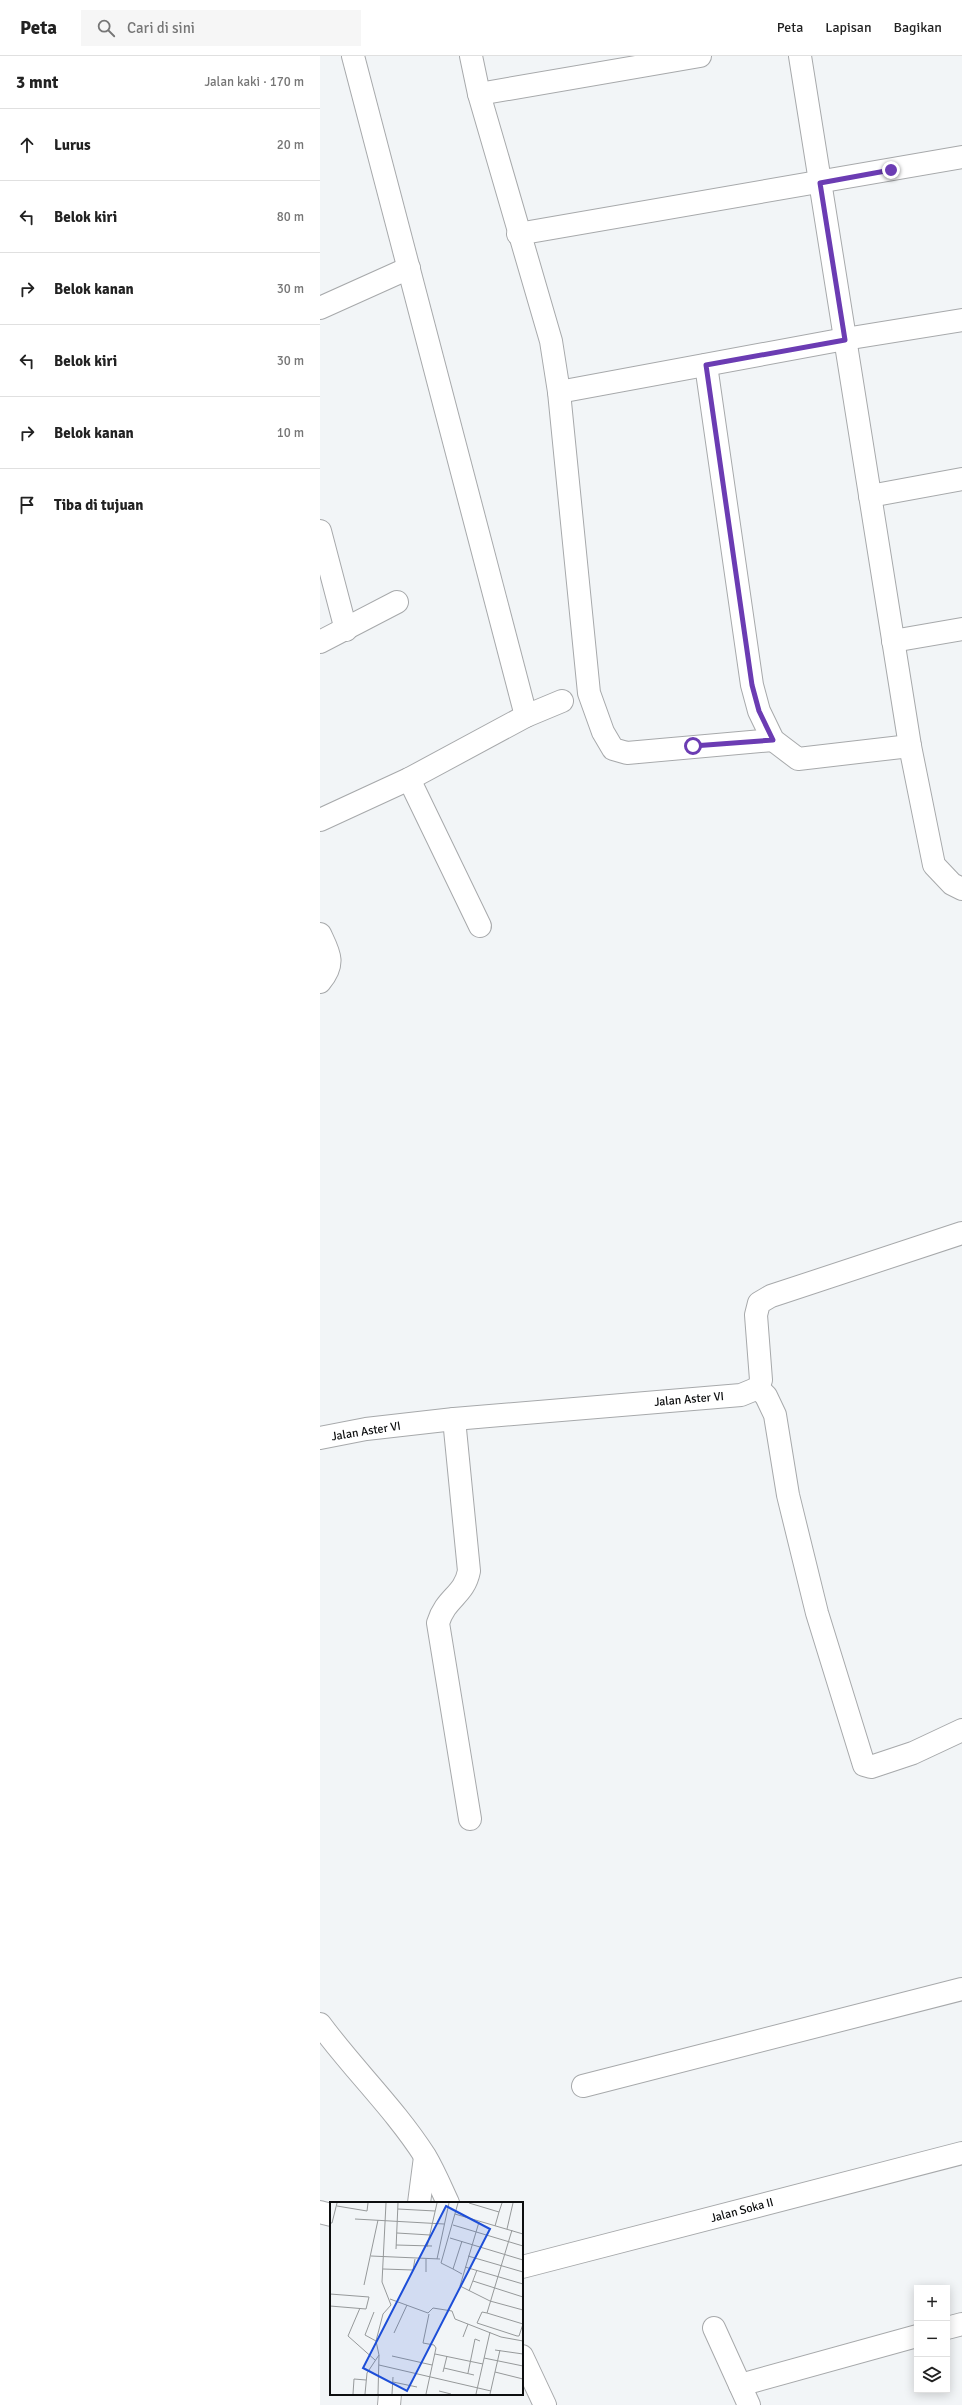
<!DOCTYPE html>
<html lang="id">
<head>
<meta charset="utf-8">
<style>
  :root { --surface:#fff; --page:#f6f6f6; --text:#222; --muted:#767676; --line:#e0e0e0 }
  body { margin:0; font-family:Signika,sans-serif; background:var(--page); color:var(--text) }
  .controls { position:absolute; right:12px; bottom:12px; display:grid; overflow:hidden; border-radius:0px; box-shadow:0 2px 10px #0003 }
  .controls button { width:36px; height:36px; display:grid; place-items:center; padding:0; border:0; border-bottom:1px solid var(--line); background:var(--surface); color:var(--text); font:20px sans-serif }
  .stop { position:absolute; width:12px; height:12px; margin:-9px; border:3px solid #6b3cb3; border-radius:50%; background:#fff }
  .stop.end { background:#6b3cb3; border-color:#fff; box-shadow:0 1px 4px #0008 }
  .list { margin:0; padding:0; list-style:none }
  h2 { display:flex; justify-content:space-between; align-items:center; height:52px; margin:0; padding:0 16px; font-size:17px }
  h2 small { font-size:13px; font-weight:400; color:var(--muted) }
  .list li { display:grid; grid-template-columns:26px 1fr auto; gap:12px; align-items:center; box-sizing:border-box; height:72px; padding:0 16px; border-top:1px solid var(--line) }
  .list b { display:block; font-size:15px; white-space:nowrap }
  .list em { font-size:13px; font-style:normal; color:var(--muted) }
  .icon { flex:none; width:22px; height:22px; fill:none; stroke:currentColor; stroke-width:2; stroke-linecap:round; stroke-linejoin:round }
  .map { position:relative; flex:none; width:642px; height:2349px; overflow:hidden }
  header { display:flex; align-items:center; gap:24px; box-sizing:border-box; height:56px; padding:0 20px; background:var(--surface); border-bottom:1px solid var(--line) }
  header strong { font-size:19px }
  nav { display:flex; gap:22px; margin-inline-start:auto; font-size:14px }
  .search { width:280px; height:36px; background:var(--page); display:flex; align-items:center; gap:10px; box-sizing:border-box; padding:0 14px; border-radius:0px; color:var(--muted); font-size:15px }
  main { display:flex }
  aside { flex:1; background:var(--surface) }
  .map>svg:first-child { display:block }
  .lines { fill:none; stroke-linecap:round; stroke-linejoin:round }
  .minor-casing { stroke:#a7a9ab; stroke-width:24 }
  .minor { stroke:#fff; stroke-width:22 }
  .route { stroke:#6b3cb3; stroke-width:5 }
  .labels { text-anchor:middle; stroke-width:4; stroke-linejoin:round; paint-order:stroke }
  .street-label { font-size:12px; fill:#0d0e0f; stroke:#fff }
  .inset-road { fill:none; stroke:#96999a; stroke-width:1 }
  .view { fill:#1d4ed8; fill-opacity:0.15; stroke:#1d4ed8; stroke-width:2 }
  .inset-edge { fill:none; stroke:#0d0e0f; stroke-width:2 }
</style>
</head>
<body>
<header>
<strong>Peta</strong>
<div class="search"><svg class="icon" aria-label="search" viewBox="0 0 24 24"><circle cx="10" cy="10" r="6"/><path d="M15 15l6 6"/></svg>Cari di sini</div>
<nav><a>Peta</a><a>Lapisan</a><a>Bagikan</a></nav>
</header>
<main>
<aside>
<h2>3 mnt<small>Jalan kaki · 170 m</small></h2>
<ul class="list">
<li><svg class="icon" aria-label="ahead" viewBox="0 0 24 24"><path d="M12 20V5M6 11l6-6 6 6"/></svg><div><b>Lurus</b></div><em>20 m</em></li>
<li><svg class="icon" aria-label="left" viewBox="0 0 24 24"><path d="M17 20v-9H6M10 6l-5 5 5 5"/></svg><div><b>Belok kiri</b></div><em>80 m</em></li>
<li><svg class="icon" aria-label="right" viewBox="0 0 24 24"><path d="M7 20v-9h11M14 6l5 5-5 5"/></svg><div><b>Belok kanan</b></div><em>30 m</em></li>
<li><svg class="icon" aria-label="left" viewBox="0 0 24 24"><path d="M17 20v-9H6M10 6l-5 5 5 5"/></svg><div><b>Belok kiri</b></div><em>30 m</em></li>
<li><svg class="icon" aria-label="right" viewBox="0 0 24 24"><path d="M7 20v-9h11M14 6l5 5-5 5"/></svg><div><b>Belok kanan</b></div><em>10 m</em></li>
<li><svg class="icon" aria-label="arrive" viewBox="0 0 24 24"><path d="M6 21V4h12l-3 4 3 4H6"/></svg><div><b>Tiba di tujuan</b></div></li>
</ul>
</aside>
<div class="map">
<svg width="642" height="2349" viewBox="0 0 642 2349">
  <rect width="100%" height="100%" fill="#f2f5f7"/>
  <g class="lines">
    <g class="minor-casing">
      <g id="minor">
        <path d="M 33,0 L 206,660"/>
        <path d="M 151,0 L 159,38 L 231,285 L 239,336 L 269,637 L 283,676 L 293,693 L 307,697 L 453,684"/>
        <path d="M 480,0 L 590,690 L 614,809 L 632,828 L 642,833"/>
        <path d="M 159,38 L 380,0"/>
        <path d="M 198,178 L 642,101"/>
        <path d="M 0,252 L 89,212"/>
        <path d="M 386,309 L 432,629 L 439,655 L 453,684 L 478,703 L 590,690"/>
        <path d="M 239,336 L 525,283 L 642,264"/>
        <path d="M 550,440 L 642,423"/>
        <path d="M 0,475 L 26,574"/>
        <path d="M 573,585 L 642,573"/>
        <path d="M 0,586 L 77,546"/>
        <path d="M 89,723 L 160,870"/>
        <path d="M 0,764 L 89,723 L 206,660 L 242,645"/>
        <path d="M 0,878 C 9,897 16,907 0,926"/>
        <path d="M 438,1332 L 446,1340 L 455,1359 L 468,1439 L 497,1557 L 544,1709 L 551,1711 L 593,1697 L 642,1674"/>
        <path d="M 134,1363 L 149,1515 C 144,1540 126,1541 118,1567 L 150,1763"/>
        <path d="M 0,1382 L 46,1373 L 134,1363 L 421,1339 L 438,1332 L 441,1324 L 436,1259 L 439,1247 L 451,1240 L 642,1177"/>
        <path d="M 0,1968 C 33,2013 75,2053 105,2100 C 114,2115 121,2132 128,2147"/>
        <path d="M 263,2030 L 642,1933"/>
        <path d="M 99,2147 L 105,2101"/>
        <path d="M 0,2156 L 11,2159"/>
        <path d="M 202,2211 L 642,2097"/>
        <path d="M 394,2272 L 429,2349"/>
        <path d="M 627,2272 L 642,2268"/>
        <path d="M 202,2300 L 225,2349"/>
        <path d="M 420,2329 L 597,2280"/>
        <path d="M 69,2349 L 70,2338"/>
      </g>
    </g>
    <use href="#minor" class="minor"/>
  </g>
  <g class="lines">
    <path class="route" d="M 373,690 L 453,684 L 439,655 L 432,629 L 386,309 L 525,284 L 500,127 L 571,114"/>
  </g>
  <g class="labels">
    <g class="street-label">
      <text transform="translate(369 1343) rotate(-5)" y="4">Jalan Aster VI</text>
      <text transform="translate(46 1375) rotate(-9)" y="4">Jalan Aster VI</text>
      <text transform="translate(422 2154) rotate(-15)" y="4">Jalan Soka II</text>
    </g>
  </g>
  <g transform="translate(10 2146)">
    <rect width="193" height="193" fill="#f2f5f7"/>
    <path class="inset-road" d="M 139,1 L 169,10 L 172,1M 7,4 L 37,9 L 38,1M 68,7 L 105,9M 125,12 L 193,32M 25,17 L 114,22M 149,20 L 130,84 L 160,99 L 193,108M 0,21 L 2,21 L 7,1M 123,23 L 193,44M 165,24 L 169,10M 177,27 L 183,1M 67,31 L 100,33M 120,36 L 193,58M 132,39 L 123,67 L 132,72M 66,43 L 102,44M 97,45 L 107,1M 66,47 L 68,1M 41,54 L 110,57M 138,54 L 193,70M 107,57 L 119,1M 135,65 L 193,82M 53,67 L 83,68 L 85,57M 123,67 L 111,61 L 128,1M 96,70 L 96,57M 143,79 L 193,95M 34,83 L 48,18M 139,89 L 147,68M 0,92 L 39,95 L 36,107 L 0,104M 60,97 L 98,111 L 103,106 L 122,109 L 125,117 L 171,135 L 193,139M 30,106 L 18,134 L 45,158M 44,110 L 35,133 L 46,139M 157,111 L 182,28M 193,121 L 193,122 L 189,134 L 187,134 L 147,121 L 152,110 L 157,111 L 193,122M 64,131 L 77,103M 133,135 L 138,122M 165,148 L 193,152M 105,152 L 153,162M 62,154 L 102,163M 154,156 L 193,164M 49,163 L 161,189M 114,166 L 144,173M 113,170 L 117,154M 165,170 L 193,177M 138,171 L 145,137 L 150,139M 63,180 L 87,185M 109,189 L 121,192M 23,192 L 24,177 L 36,178M 35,192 L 37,171 L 49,153M 48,192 L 49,153 L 46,139 L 53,112 L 61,103 L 52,80 L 56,1M 62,192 L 63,175M 96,192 L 106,146 L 104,143 L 93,141 L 99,112M 146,192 L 160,130M 160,192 L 170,148"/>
    <path class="view" d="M 116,4 L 160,27 L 77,189 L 33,166 Z"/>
    <rect width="193" height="193" class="inset-edge"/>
  </g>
</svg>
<div class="controls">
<button>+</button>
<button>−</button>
<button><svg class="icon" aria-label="layers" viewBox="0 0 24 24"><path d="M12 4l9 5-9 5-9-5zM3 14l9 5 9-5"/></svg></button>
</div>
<div class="stop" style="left:373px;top:690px"></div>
<div class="stop end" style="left:571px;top:114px"></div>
</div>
</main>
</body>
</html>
